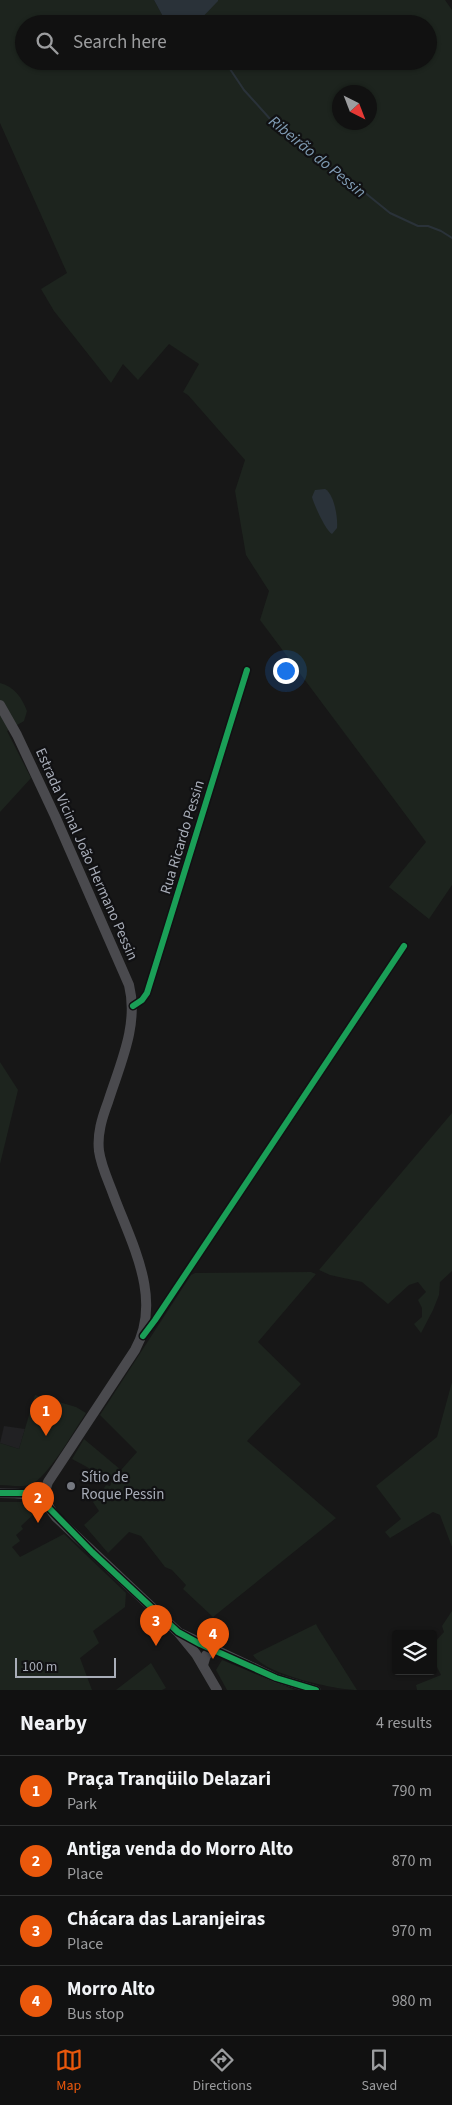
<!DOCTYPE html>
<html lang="en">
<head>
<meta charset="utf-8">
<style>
  :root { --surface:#111; --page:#1a1a1a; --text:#f1f3f6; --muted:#9c9d9f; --line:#303131; --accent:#ea580c }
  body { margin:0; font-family:"Source Sans 3",sans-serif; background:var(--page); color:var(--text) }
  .controls { position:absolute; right:15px; bottom:15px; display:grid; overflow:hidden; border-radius:5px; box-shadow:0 1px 4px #0004 }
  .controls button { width:45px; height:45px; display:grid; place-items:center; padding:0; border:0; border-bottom:1px solid var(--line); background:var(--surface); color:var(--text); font:25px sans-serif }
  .compass { position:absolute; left:332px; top:85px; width:45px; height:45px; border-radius:50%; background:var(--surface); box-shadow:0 1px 4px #0004; rotate:138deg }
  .scale { position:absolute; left:15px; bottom:12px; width:101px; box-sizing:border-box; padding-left:5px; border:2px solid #a8adb8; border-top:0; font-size:14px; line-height:18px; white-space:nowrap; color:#a8adb8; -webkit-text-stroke:4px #111113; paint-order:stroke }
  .you { position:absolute; left:285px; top:670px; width:18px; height:18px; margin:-12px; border:4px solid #fff; border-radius:50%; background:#1a73e8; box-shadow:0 0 0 8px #1a73e833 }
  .badge { display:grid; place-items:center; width:32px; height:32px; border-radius:50%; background:var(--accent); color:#fff; font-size:16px; font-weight:700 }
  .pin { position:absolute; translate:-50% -41px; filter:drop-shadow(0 1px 2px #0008) }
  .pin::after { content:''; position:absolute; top:26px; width:18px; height:15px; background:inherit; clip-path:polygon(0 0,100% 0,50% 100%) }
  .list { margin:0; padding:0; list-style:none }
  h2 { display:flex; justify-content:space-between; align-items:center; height:65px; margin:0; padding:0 20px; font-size:21px }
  h2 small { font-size:16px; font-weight:400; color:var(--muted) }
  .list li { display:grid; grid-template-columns:32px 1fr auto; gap:15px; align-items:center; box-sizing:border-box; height:70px; padding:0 20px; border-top:1px solid var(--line) }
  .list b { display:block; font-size:19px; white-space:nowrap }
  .list p { margin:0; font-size:16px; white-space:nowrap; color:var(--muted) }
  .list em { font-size:16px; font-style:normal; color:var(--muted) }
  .icon { flex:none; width:28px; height:28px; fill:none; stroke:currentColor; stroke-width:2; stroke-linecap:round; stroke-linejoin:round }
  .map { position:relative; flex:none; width:452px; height:1690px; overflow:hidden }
  .search { position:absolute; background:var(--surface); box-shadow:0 1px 4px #0004; left:15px; right:15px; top:15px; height:55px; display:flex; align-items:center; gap:12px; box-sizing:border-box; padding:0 18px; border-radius:28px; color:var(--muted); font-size:19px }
  .sheet { height:345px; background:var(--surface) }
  nav { display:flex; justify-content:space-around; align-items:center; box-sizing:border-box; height:70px; border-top:1px solid var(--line); background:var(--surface); font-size:14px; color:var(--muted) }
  nav a { display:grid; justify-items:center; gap:2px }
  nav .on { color:var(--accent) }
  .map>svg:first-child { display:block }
  .built { fill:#212123 }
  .green { fill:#1d241e; fill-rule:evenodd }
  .water { fill:#2a3239 }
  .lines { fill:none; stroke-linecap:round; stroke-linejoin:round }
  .stream { stroke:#2a3239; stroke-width:2 }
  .minor { stroke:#4b4c50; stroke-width:7 }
  .tertiary { stroke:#4b4c50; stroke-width:9 }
  .secondary { stroke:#4a4a4e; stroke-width:10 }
  .cycleway-casing { stroke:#111113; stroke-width:9 }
  .cycleway { stroke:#1a9f57; stroke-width:6 }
  .poi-dot { fill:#757880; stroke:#111113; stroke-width:2 }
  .labels { text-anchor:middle; stroke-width:4.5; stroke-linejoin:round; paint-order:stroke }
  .street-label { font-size:15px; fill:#a8adb8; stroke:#111113 }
  .poi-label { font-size:15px; fill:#a8adb8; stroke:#111113; text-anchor:start }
  .water-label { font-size:16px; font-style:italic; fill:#7f9bb3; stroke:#111113 }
</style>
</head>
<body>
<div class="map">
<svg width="452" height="1690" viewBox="0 0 452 1690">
  <rect width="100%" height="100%" fill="#171717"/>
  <path class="built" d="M 4,1426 L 25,1429 L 19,1449 L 0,1443 Z"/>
  <g class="green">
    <path d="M 0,0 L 154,0 L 167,24 L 24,24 L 24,61 L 428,61 L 428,24 L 196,24 L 218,0 L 445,0 L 452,10 L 452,885 L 429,919 L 389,887 L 426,842 L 260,620 L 269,591 L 246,555 L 235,491 L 245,460 L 188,395 L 183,392 L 199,364 L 169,344 L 138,380 L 123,364 L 111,383 L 54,311 L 41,289 L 67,273 L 0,123 ZM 340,92 L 370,92 L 370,122 L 340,122 Z"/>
    <path d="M 0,683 C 15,687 22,698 27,711 L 24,721 L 7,731 L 31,778 L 0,812 Z"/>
    <path d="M 0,1062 L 18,1090 L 0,1164 Z"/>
    <path d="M 452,1113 L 452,1271 L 440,1282 L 439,1295 L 433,1310 L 421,1333 L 414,1324 L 422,1317 L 422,1308 L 418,1300 L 426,1292 L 418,1282 L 409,1285 L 388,1304 L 362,1282 L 330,1275 L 319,1270 Z"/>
    <path d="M 311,1272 L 316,1274 L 258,1342 L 301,1384 L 247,1441 L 336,1518 L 213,1617 L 183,1589 L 186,1585 L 172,1570 L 165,1567 L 141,1536 L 129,1532 L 108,1553 L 84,1525 L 99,1511 L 93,1502 L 100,1490 L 102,1491 L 106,1485 L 110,1486 L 112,1481 L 100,1474 L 99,1476 L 87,1467 L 72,1459 L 84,1439 L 121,1470 L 137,1452 L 100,1415 L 191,1275 L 195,1273 Z"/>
    <path d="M 452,1382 L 452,1547 L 440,1515 L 433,1512 L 390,1538 L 385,1532 L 401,1519 L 376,1486 L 437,1437 Z"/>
    <path d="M 35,1395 L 76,1407 L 86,1413 C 75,1429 47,1479 31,1484 C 22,1488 10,1485 0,1485 L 0,1443 L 19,1449 Z"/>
    <path d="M 0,1502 L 25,1502 L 39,1509 L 21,1526 L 23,1529 L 16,1535 L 20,1541 L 12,1547 L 20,1557 L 64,1534 L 126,1593 L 125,1607 L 93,1631 L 99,1643 L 80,1658 L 92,1690 L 0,1690 Z"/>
    <path d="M 452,1611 L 452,1690 L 417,1690 L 416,1685 L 441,1675 L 433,1659 L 433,1644 L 444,1632 L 442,1626 Z"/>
    <path d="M 316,1624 L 318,1628 L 357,1690 C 336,1690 264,1674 253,1655 Z"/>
    <path d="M 222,1660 L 295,1690 L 227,1690 L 216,1670 Z"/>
    <path d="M 151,1663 L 166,1688 L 162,1690 L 116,1690 Z"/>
  </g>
  <g class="water">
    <path d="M 154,0 L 218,0 L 218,1 L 196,24 L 167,24 Z"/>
    <path d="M 325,489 C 334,494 338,517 337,528 L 332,534 C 326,531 314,505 312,497 L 315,490 Z"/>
  </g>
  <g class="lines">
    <path class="stream" d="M 197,61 L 203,64 L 216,64 L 230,69 L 244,90 L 271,120 L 304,145 L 315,158 L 353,183 L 390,213 L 418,226 L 428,226 L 441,231 L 452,238"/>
    <g class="minor">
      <path d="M 133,1006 L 142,1000 L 147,993 L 247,670"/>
      <path d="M 143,1335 L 155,1320 L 404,946"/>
    </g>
    <path class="tertiary" d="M 181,1633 L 276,1678 L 316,1690"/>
    <g class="secondary">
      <path d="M 0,705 L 17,735 L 55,816 L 129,985 C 139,1025 120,1064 108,1102 C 102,1118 97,1134 99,1151 C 101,1165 107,1178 112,1191 C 130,1241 164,1298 135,1350 L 48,1482 C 42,1496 47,1506 56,1517 L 178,1632 L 196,1654 L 217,1690"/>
      <path d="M 0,1493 C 21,1493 30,1493 48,1506"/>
      <path d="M 203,1665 L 206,1655 L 215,1650"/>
    </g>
    <g class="cycleway-casing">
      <g id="cycleway">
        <path d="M 133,1006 L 142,1000 L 147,993 L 247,670"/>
        <path d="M 143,1336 L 155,1320 L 404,946"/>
        <path d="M 0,1493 L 25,1493 L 35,1497 L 48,1507 L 92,1552 L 178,1632 L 200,1644 L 276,1678 L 316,1690"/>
      </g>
    </g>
    <use href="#cycleway" class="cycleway"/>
  </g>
  <circle class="poi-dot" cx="71" cy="1486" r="5"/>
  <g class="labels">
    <g class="street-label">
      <text transform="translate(182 837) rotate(-73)" y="5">Rua Ricardo Pessin</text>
      <text transform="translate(87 854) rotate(66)" y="5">Estrada Vicinal João Hermano Pessin</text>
    </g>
    <g class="poi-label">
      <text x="81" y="1482">Sítio de<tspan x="81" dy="17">Roque Pessin</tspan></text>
    </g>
    <g class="water-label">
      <text transform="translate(318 156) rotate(39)" y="6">Ribeirão do Pessin</text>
    </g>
  </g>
</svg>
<div class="controls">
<button><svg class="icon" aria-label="layers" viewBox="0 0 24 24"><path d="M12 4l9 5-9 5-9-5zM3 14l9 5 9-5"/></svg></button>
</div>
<svg class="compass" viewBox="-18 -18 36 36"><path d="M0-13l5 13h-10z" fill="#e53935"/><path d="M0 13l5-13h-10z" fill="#9c9d9f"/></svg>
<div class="scale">100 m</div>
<div class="you"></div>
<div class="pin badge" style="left:46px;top:1436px">1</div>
<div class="pin badge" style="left:38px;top:1523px">2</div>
<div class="pin badge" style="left:156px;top:1646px">3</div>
<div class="pin badge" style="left:213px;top:1659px">4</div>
<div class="search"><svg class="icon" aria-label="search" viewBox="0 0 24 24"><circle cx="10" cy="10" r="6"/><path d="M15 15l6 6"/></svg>Search here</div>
</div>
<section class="sheet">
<h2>Nearby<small>4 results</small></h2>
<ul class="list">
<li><span class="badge">1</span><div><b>Praça Tranqüilo Delazari</b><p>Park</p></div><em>790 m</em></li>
<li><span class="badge">2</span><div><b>Antiga venda do Morro Alto</b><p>Place</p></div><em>870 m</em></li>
<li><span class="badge">3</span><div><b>Chácara das Laranjeiras</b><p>Place</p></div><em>970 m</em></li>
<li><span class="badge">4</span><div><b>Morro Alto</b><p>Bus stop</p></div><em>980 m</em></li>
</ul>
</section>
<nav>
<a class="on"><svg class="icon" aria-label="map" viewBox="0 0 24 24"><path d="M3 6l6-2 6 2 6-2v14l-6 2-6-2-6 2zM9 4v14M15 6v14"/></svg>Map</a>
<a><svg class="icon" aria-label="directions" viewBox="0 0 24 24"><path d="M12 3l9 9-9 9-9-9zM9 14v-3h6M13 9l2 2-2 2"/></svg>Directions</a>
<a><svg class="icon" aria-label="saved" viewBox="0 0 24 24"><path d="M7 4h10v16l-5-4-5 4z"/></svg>Saved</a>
</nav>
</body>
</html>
